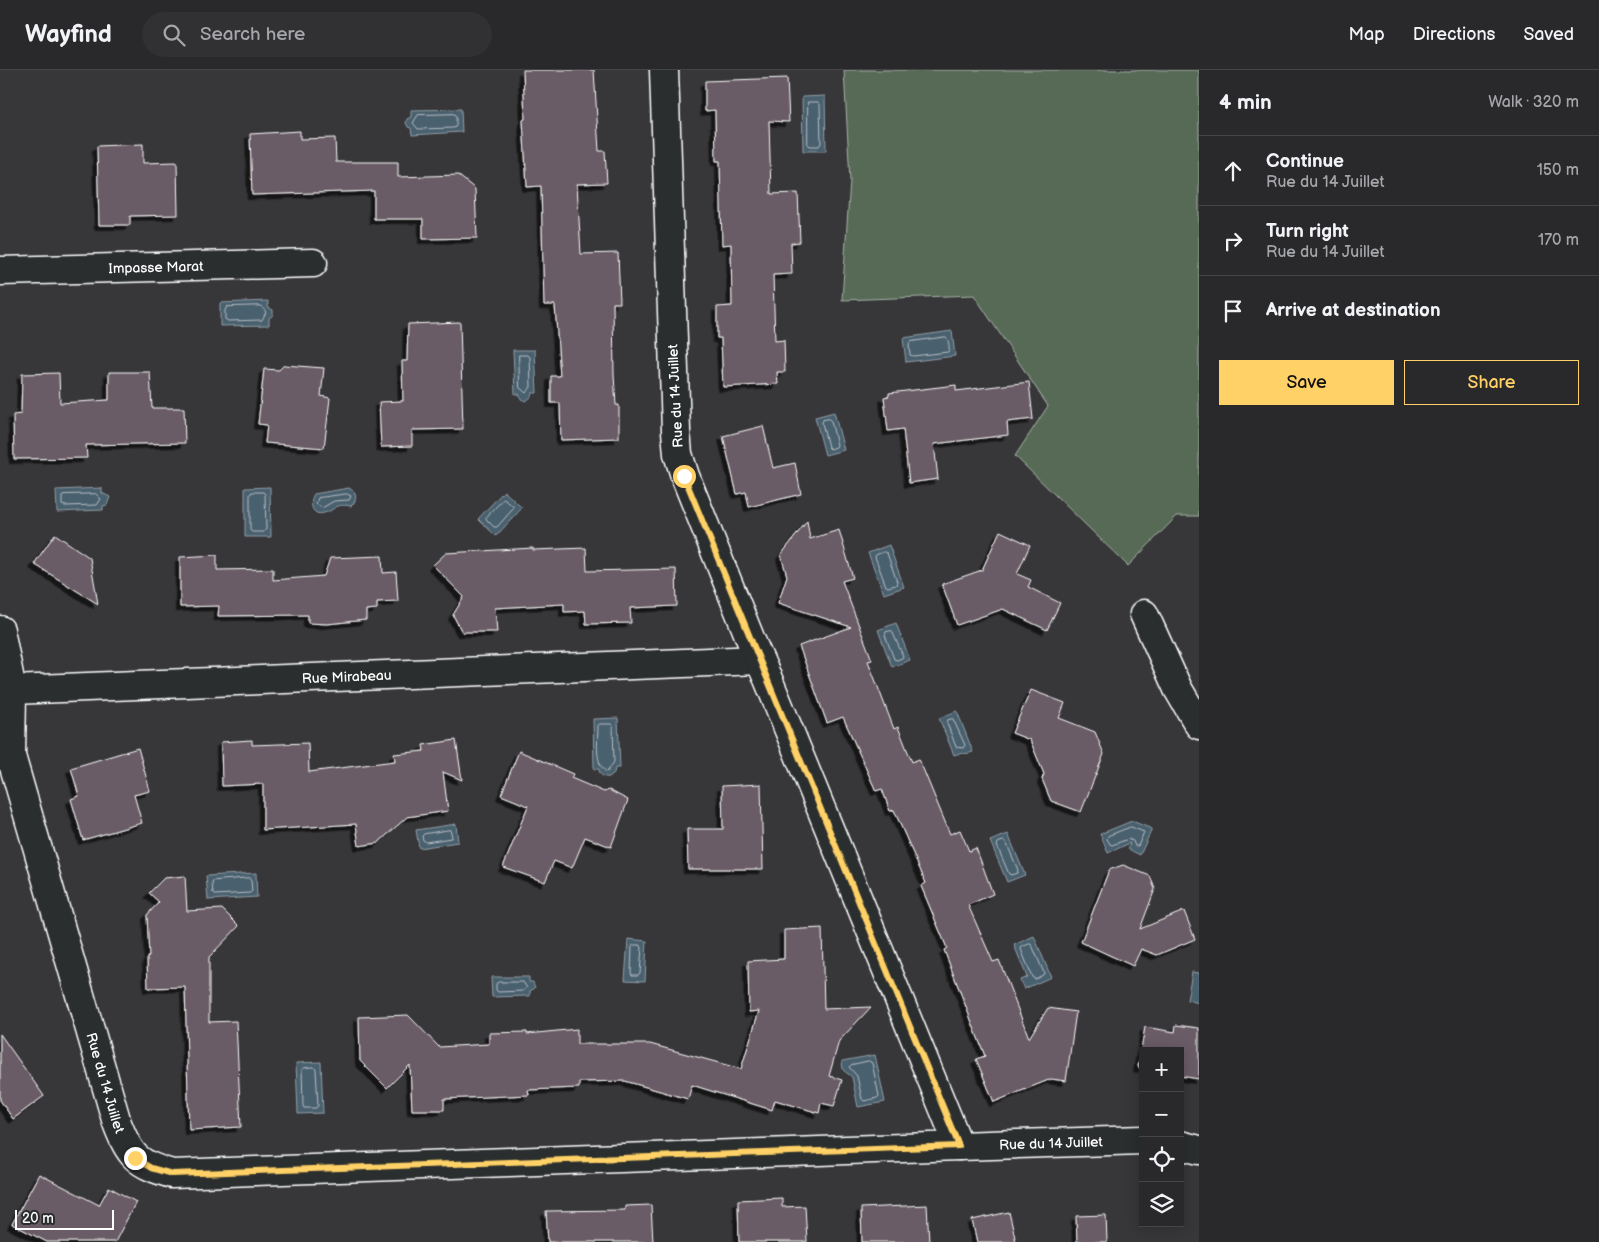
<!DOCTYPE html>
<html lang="en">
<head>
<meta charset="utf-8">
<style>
  :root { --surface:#29282b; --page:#313033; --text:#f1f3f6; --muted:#a5a6a9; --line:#454447; --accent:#ffd166 }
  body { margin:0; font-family:"Balsamiq Sans",sans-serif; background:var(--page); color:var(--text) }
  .controls { position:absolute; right:15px; bottom:15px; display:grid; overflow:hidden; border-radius:0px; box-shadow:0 2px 12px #0003 }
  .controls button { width:45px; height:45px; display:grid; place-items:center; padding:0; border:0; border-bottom:1px solid var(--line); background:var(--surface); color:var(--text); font:25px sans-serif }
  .scale { position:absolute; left:15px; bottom:12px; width:99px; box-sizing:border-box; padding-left:5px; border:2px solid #fff; border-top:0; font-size:14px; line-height:18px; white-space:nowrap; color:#fff; -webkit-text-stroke:4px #2a2d2e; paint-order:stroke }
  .stop { position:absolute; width:15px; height:15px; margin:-11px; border:4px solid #ffd166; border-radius:50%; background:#fff }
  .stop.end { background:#ffd166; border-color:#fff; box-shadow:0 1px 5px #0008 }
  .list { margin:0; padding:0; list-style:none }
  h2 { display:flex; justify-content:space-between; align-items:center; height:65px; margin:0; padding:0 20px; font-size:21px }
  h2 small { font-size:16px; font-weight:400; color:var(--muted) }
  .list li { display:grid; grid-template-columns:32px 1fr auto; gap:15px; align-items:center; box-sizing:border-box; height:70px; padding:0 20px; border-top:1px solid var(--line) }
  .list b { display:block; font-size:19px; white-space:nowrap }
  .list p { margin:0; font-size:16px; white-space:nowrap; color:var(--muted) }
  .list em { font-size:16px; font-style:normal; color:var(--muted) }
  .actions { display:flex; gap:10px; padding:15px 20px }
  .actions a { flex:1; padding:11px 0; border:1px solid var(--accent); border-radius:0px; text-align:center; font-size:18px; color:var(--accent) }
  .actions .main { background:var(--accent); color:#111 }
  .icon { flex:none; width:28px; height:28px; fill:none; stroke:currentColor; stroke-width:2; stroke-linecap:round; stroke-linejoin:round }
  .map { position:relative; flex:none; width:1199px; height:1172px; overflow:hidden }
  header { display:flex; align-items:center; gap:30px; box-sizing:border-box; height:70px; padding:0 25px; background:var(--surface); border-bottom:1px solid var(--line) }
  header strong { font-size:24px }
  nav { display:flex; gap:28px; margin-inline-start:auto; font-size:18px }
  .search { width:350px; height:45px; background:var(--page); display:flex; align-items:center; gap:12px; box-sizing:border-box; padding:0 18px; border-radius:28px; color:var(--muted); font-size:19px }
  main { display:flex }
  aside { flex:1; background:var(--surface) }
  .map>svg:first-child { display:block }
  .green { fill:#566a56; stroke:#aab4aa }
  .water { fill:#4a606e; stroke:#92a0a8 }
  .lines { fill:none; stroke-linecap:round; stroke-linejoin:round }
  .shore { stroke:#b7bfc5; stroke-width:1 }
  .building { fill:#6b5c66; stroke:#fff; filter:url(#shadow) }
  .minor-casing { stroke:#fff; stroke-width:31 }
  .minor { stroke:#2a2d2e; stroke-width:28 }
  .route { stroke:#ffd166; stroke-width:6 }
  .labels { text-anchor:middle; stroke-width:4; stroke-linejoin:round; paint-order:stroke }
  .street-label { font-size:14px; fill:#fff; stroke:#2a2d2e }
</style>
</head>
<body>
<header>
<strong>Wayfind</strong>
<div class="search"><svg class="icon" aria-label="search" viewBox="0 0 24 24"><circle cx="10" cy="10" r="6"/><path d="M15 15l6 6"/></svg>Search here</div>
<nav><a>Map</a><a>Directions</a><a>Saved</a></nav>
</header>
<main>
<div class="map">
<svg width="1199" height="1172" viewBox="0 0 1199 1172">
  <defs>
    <filter id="shadow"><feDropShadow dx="-4.5" dy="4.5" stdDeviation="0" flood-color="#0009"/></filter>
  </defs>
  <rect width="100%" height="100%" fill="#373639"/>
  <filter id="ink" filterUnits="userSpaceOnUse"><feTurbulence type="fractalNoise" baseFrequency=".02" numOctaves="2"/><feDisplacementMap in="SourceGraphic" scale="10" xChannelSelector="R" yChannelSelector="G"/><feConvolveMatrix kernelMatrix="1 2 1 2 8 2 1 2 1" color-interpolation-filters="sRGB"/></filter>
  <g filter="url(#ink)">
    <path class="green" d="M 844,0 L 1199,0 L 1199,446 L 1177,446 L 1128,496 L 1015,386 L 1048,336 L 974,225 L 842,230 L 850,110 Z"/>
    <g class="water">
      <path d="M 825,26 L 826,81 L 803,81 L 802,27 Z"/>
      <path d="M 461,39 L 462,62 L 412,65 L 411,58 L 408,57 L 406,53 L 407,49 L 411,47 L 411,40 Z"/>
      <path d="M 268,231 L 268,237 L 273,240 L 273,245 L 269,248 L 269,255 L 220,256 L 220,233 Z"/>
      <path d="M 952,261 L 955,286 L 906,292 L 903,268 Z"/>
      <path d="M 513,280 L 535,280 L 537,323 L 532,323 L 531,327 L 526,331 L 521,329 L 519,324 L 515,324 Z"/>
      <path d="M 834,342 L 844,380 L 825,385 L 815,347 Z"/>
      <path d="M 270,417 L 271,467 L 245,467 L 245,418 Z"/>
      <path d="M 102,418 L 102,423 L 110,427 L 107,435 L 103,436 L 103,440 L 57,442 L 56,420 Z"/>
      <path d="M 349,418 C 357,422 358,430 351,436 C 334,433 336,440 324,443 C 311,447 309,432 314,424 Z"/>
      <path d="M 504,421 L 522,438 L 496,466 L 478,449 Z"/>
      <path d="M 889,475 L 904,517 L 884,524 L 868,483 Z"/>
      <path d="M 896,553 L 910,590 L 892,597 L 878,560 Z"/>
      <path d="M 957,641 L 973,682 C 966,685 961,682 954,685 L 939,648 Z"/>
      <path d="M 618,648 L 620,698 L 615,698 L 614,703 L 609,707 C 604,708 599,705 599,699 L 594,699 L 593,649 Z"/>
      <path d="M 1132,751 L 1152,759 L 1140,785 L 1128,779 L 1130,773 L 1108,783 L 1100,764 Z"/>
      <path d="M 456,754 L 458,772 L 419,778 L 416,760 Z"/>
      <path d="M 1008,764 L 1025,805 L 1007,812 L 990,771 Z"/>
      <path d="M 256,803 L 257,827 L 208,830 L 206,806 Z"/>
      <path d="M 1034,866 L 1051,907 L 1024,919 L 1020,910 L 1027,907 L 1014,875 Z"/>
      <path d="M 628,869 L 647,871 L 645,911 L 625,910 Z"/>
      <path d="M 1192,902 L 1199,903 L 1199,933 L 1187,930 Z"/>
      <path d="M 491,907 L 529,907 L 529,912 L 533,912 L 535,918 L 530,921 L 530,926 L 492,927 Z"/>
      <path d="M 875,985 L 885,1032 L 858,1037 L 852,1007 L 843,1000 L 842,991 Z"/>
      <path d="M 321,992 L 323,1043 L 298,1044 L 296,993 Z"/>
    </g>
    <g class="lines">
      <g class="shore">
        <path d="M 808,32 L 818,32 L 820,34 L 821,73 L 819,76 L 810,76 L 808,74 Z"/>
        <path d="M 454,44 L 456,46 L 456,56 L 454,58 L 418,59 L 413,53 L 418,45 Z"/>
        <path d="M 261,236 L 266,242 L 262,250 L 228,251 L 225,249 L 225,240 L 227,237 Z"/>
        <path d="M 946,267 C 949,270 950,279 948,282 L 913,286 L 910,285 L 909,274 L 910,272 Z"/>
        <path d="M 519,285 L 528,285 L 530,287 L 531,317 L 526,323 L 520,318 Z"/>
        <path d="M 829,349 L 831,351 L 837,375 L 836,377 L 830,379 L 828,377 L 822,353 L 823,350 Z"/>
        <path d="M 252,422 L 263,422 L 265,424 L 266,459 L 264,462 L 252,462 L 250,460 L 250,425 Z"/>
        <path d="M 96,424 L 101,429 L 97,435 L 65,436 L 62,435 L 62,427 L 63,425 Z"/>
        <path d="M 347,424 L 351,426 L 349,430 L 334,431 L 322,438 L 316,434 L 318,428 Z"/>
        <path d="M 504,429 L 513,436 L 513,439 L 497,457 L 494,457 L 487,450 L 486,448 Z"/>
        <path d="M 884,482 L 887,483 L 897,512 L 896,515 L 888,517 L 886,516 L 875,487 L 876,485 Z"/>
        <path d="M 892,561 L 903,586 L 902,588 L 897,590 L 894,589 L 885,565 L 886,562 Z"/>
        <path d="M 953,649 L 965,675 L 963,678 L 956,677 L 947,653 L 948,650 Z"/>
        <path d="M 600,654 L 611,654 L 613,656 L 614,692 L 607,702 C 594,695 598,671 598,656 Z"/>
        <path d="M 1131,757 L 1144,762 L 1138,776 L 1135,776 L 1133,771 L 1128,769 L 1112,775 L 1110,774 L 1107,769 L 1108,766 Z"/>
        <path d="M 450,760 L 452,766 L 451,768 L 426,772 L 423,770 L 422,766 L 424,764 Z"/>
        <path d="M 1004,771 L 1006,772 L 1018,800 L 1017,803 L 1011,805 L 1009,804 L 997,776 L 998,773 Z"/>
        <path d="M 249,808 L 251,811 L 252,821 L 250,823 L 215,825 L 213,823 L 212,813 L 214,811 Z"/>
        <path d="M 1030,874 L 1032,875 L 1044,903 L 1043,905 L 1035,909 L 1032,907 L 1021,879 L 1022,877 Z"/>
        <path d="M 634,875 L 640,875 L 642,877 L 640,903 L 638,905 L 632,905 L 631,903 L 632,877 Z"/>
        <path d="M 499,912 L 523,912 L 527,918 L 523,921 L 498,922 L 496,920 L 496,914 Z"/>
        <path d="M 869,991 L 872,993 L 879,1026 L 877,1028 L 864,1031 L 862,1029 L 857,1006 L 849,997 L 851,995 Z"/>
        <path d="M 314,997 L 316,999 L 318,1036 L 316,1038 L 304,1038 L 303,1036 L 302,999 L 304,998 Z"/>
      </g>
    </g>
    <g class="building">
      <path d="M 523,0 L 594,0 L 599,81 L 605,81 L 607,113 L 577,114 L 581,184 L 618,183 L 620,233 L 613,233 L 614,305 L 616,335 L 619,335 L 619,368 L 561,370 L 560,333 L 551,333 L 551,306 L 560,306 L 555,235 L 544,235 L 541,116 L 527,117 L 523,50 L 525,49 Z"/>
      <path d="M 787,8 L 789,52 L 769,51 L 771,124 L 798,123 L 800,172 L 791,173 L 792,204 L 773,205 L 775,271 L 784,270 L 785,302 L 777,302 L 778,314 L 723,317 L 721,268 L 717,268 L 717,237 L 732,236 L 731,174 L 722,175 L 720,91 L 716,91 L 715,40 L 705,41 L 705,11 Z"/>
      <path d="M 300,61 L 300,69 L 335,68 L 336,92 L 398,92 L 398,107 L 458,105 L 475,119 L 477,168 L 423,169 L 423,149 L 374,149 L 374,121 L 252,125 L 250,64 Z"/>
      <path d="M 143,74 L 143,93 L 177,92 L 178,145 L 130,146 L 130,155 L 99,155 L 97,76 Z"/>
      <path d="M 460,252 L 463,359 L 412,360 L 412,376 L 381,377 L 379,332 L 403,331 L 402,291 L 407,291 L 408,254 Z"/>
      <path d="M 284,295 L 324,298 L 321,326 L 330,328 L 324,378 L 265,373 L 267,355 L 258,354 L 264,299 L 279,300 Z"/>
      <path d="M 109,302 L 150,302 L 152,338 L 184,338 L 185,373 L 86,375 L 87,388 L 14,389 L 13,345 L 21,344 L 22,304 L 59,303 L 60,333 L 109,330 Z"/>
      <path d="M 1029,312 L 1033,349 L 1007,352 L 1008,365 L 934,374 L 938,409 L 909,413 L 903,359 L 888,361 L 884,327 L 889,326 L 889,323 L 956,315 L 956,321 Z"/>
      <path d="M 763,356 L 773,398 L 795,393 L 801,424 L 749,437 L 746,422 L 737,424 L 723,366 Z"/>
      <path d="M 807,451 L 810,469 L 839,460 L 853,508 L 842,511 L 872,590 L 868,591 L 894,659 L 898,657 L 912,692 L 919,689 L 950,764 L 960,760 L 969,781 L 976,778 L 993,824 L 968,835 L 993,892 L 999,890 L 1029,968 L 1048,938 L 1076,942 L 1066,1011 L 1051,1009 L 994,1032 L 976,989 L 985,986 L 944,880 L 947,878 L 921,816 L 926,813 L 894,740 L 890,741 L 882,719 L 876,721 L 843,647 L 827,653 L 799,576 L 851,557 L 778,533 L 787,506 L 781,485 Z"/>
      <path d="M 1000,461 L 1030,475 L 1017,504 L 1031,510 L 1028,517 L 1060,533 L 1047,560 L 1003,539 L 957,555 L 942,514 L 982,500 Z"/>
      <path d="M 55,464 L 90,488 L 98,534 L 34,494 Z"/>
      <path d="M 533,478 L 533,480 L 586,478 L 587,501 L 676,499 L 677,536 L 630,538 L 631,553 L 586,554 L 585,541 L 564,542 L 564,534 L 495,538 L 497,562 L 462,562 L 453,545 L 464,527 L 433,495 L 446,483 Z"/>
      <path d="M 217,485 L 217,500 L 273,499 L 273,510 L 324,506 L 330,488 L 382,486 L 383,503 L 396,502 L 398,531 L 377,532 L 377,539 L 366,540 L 366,550 L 327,554 L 308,553 L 308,545 L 218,546 L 219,536 L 180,537 L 180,487 Z"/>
      <path d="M 1031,620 L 1065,633 L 1059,648 L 1095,662 L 1104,684 L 1081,742 L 1051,731 L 1042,709 L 1044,704 L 1030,670 L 1012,663 Z"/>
      <path d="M 252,670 L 252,675 L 308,673 L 309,702 L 395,691 L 394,684 L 424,681 L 423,675 L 456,670 L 462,710 L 443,702 L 448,741 L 407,747 L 378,773 L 359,776 L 356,754 L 263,760 L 263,714 L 222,716 L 221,672 Z"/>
      <path d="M 138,678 L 150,721 L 134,725 L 142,753 L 83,770 L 71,729 L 79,726 L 71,698 Z"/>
      <path d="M 519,681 L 573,704 L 571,708 L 604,722 L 609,720 L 628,730 L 611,777 L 585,767 L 572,798 L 554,791 L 545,812 L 503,797 L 528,736 L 501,725 Z"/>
      <path d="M 761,714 L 763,799 L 688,799 L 687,759 L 723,759 L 722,716 Z"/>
      <path d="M 1123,795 L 1150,806 L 1155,819 L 1140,859 L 1184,841 L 1195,869 L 1157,885 L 1141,879 L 1133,896 L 1081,872 L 1109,800 Z"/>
      <path d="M 185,806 L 187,841 L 222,839 L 239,856 L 209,887 L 209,952 L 236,951 L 241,1057 L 189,1060 L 185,917 L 148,918 L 147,887 L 149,887 L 147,845 L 159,832 L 149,823 L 164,808 Z"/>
      <path d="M 822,858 L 824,939 L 871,937 L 839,971 L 829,1006 L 842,1010 L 834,1036 L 821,1033 L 819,1043 L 775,1030 L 772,1040 L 692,1015 L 688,1029 L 625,1011 L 579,1012 L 579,1018 L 528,1020 L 529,1025 L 444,1029 L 444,1040 L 412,1040 L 410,995 L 387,1018 L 360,991 L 359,947 L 408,945 L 439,977 L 489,974 L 489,963 L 527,962 L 527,964 L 577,959 L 577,974 L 650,974 L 741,999 L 759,941 L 749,942 L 748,891 L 784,889 L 784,860 Z"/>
      <path d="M 1176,955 L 1199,958 L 1199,1009 L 1180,1006 L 1180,981 L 1143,981 L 1143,998 L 1138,997 L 1145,957 L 1175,962 Z"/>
      <path d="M 0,964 L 44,1026 L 13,1049 L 0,1030 Z"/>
      <path d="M 39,1104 L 99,1135 L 109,1117 L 136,1132 L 115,1172 L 47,1172 L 12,1154 Z"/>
      <path d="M 782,1128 L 782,1137 L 805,1136 L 807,1172 L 739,1172 L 738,1130 Z"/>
      <path d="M 651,1135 L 653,1172 L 548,1172 L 546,1141 L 625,1140 L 625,1136 Z"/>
      <path d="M 927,1135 L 929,1172 L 862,1172 L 861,1138 Z"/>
      <path d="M 1009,1142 L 1016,1172 L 977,1172 L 972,1150 Z"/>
      <path d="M 1106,1145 L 1107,1172 L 1077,1172 L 1076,1146 Z"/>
    </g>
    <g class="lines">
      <g class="minor-casing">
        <g id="minor">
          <path id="s1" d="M 0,201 L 313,193"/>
          <path d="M 1144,544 L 1178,619 L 1199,655"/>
          <path d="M 0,560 L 12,620"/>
          <path id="s2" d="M 0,686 L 11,686 L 12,620 L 759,590"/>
          <path id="s3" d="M 11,686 L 117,1053 C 130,1087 137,1094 172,1104 L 959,1076 L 768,609 L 752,573 L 685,406 L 678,384 L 676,361 L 664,0"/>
          <path d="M 1180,1075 L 1199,1080"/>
          <path id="s4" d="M 959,1076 L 1143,1070"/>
        </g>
      </g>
      <use href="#minor" class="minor"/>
    </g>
  </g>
  <g class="lines" filter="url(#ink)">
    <path class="route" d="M 135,1088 L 151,1098 L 172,1104 L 959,1076 L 684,406"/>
  </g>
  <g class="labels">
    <g class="street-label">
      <text dy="5" stroke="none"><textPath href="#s1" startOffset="156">Impasse Marat</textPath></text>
      <text transform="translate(675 326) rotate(-93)" y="5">Rue du 14 Juillet</text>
      <text dy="5" stroke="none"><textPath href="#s2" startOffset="412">Rue Mirabeau</textPath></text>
      <text dy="5" stroke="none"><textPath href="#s3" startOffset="340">Rue du 14 Juillet</textPath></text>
      <text dy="5" stroke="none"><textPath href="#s4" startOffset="92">Rue du 14 Juillet</textPath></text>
    </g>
  </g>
</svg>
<div class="controls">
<button>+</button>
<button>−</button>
<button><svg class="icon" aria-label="locate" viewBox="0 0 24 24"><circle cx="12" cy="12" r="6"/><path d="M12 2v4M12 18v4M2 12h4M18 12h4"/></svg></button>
<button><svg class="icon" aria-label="layers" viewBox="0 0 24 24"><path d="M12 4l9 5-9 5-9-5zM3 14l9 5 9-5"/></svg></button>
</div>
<div class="scale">20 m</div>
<div class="stop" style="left:684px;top:406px"></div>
<div class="stop end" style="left:135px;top:1088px"></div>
</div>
<aside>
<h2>4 min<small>Walk · 320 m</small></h2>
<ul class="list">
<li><svg class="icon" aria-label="ahead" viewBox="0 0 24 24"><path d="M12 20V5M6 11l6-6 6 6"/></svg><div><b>Continue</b><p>Rue du 14 Juillet</p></div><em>150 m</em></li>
<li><svg class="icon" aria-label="right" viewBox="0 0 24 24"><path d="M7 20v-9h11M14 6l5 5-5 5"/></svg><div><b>Turn right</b><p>Rue du 14 Juillet</p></div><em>170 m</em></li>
<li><svg class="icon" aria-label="arrive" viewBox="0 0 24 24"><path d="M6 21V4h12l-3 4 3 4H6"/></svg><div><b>Arrive at destination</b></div></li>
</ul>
<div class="actions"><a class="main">Save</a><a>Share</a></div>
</aside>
</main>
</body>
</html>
